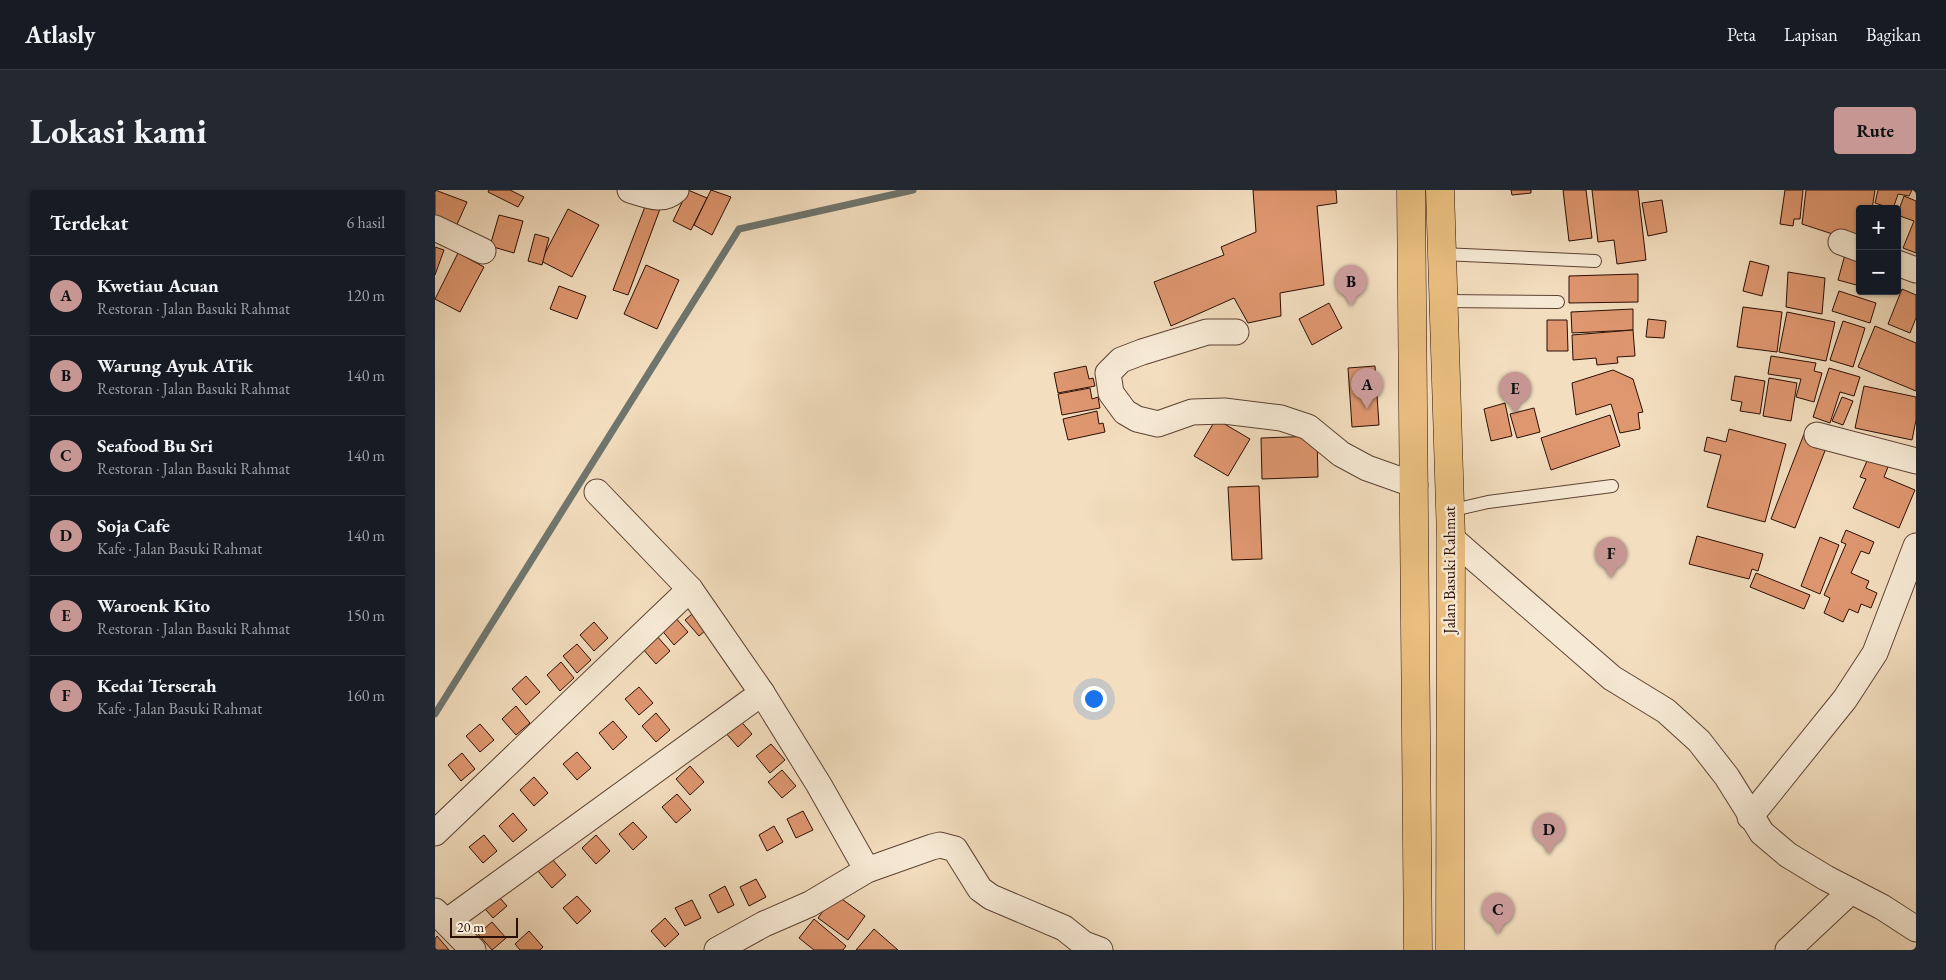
<!DOCTYPE html>
<html lang="id">
<head>
<meta charset="utf-8">
<style>
  :root { --surface:#171b24; --page:#242831; --text:#f1f3f6; --muted:#9ea1a6; --line:#363941; --accent:#c59692 }
  body { margin:0; font-family:"EB Garamond",serif; background:var(--page); color:var(--text) }
  .controls { position:absolute; right:15px; top:15px; display:grid; overflow:hidden; border-radius:5px; box-shadow:0 1px 4px #0004 }
  .controls button { width:45px; height:45px; display:grid; place-items:center; padding:0; border:0; border-bottom:1px solid var(--line); background:var(--surface); color:var(--text); font:25px sans-serif }
  .scale { position:absolute; left:15px; bottom:12px; width:68px; box-sizing:border-box; padding-left:5px; border:2px solid #2b0e04; border-top:0; font-size:14px; line-height:18px; white-space:nowrap; color:#2b0e04; -webkit-text-stroke:4px #f7ead5; paint-order:stroke }
  .you { position:absolute; left:658px; top:508px; width:18px; height:18px; margin:-12px; border:4px solid #fff; border-radius:50%; background:#1a73e8; box-shadow:0 0 0 8px #1a73e833 }
  .badge { display:grid; place-items:center; width:32px; height:32px; border-radius:50%; background:var(--accent); color:#111; font-size:16px; font-weight:700 }
  .pin { position:absolute; translate:-50% -41px; filter:drop-shadow(0 1px 2px #0008) }
  .pin::after { content:''; position:absolute; top:26px; width:18px; height:15px; background:inherit; clip-path:polygon(0 0,100% 0,50% 100%) }
  .list { margin:0; padding:0; list-style:none }
  h2 { display:flex; justify-content:space-between; align-items:center; height:65px; margin:0; padding:0 20px; font-size:21px }
  h2 small { font-size:16px; font-weight:400; color:var(--muted) }
  .list li { display:grid; grid-template-columns:32px 1fr auto; gap:15px; align-items:center; box-sizing:border-box; height:80px; padding:0 20px; border-top:1px solid var(--line) }
  .list b { display:block; font-size:19px; white-space:nowrap }
  .list p { margin:0; font-size:16px; white-space:nowrap; color:var(--muted) }
  .list em { font-size:16px; font-style:normal; color:var(--muted) }
  .map { position:relative; flex:none; width:1481px; height:760px; overflow:hidden; border-radius:5px }
  header { display:flex; align-items:center; gap:30px; box-sizing:border-box; height:70px; padding:0 25px; background:var(--surface); border-bottom:1px solid var(--line) }
  header strong { font-size:24px }
  nav { display:flex; gap:28px; margin-inline-start:auto; font-size:18px }
  .intro { display:flex; align-items:center; justify-content:space-between; box-sizing:border-box; height:120px; padding:0 30px }
  h1 { margin:0; font-size:35px }
  .button { padding:12px 22px; border-radius:5px; background:var(--accent); color:#111; font-size:18px; font-weight:700 }
  main { display:flex; gap:30px; padding:0 30px }
  aside { flex:1; background:var(--surface); border-radius:5px; box-shadow:0 1px 4px #0004 }
  .map>svg:first-child { display:block }
  .lines { fill:none; stroke-linecap:round; stroke-linejoin:round }
  .stream { stroke:#6f766f; stroke-width:7 }
  .building { fill:#df9770; stroke:#2b0e04 }
  .lane-casing { stroke:#5d4233; stroke-width:14 }
  .street-casing { stroke:#5d4233; stroke-width:27 }
  .highway-casing { stroke:#2b0e04; stroke-width:29 }
  .lane { stroke:#f7ead5; stroke-width:12 }
  .street { stroke:#f7ead5; stroke-width:25 }
  .highway { stroke:#eabf80; stroke-width:28 }
  .labels { text-anchor:middle; stroke-width:5; stroke-linejoin:round; paint-order:stroke }
  .street-label { font-size:16px; fill:#2b0e04; stroke:#f7ead5 }
</style>
</head>
<body>
<header>
<strong>Atlasly</strong>
<nav><a>Peta</a><a>Lapisan</a><a>Bagikan</a></nav>
</header>
<div class="intro"><h1>Lokasi kami</h1><a class="button">Rute</a></div>
<main>
<aside>
<h2>Terdekat<small>6 hasil</small></h2>
<ul class="list">
<li><span class="badge">A</span><div><b>Kwetiau Acuan</b><p>Restoran · Jalan Basuki Rahmat</p></div><em>120 m</em></li>
<li><span class="badge">B</span><div><b>Warung Ayuk ATik</b><p>Restoran · Jalan Basuki Rahmat</p></div><em>140 m</em></li>
<li><span class="badge">C</span><div><b>Seafood Bu Sri</b><p>Restoran · Jalan Basuki Rahmat</p></div><em>140 m</em></li>
<li><span class="badge">D</span><div><b>Soja Cafe</b><p>Kafe · Jalan Basuki Rahmat</p></div><em>140 m</em></li>
<li><span class="badge">E</span><div><b>Waroenk Kito</b><p>Restoran · Jalan Basuki Rahmat</p></div><em>150 m</em></li>
<li><span class="badge">F</span><div><b>Kedai Terserah</b><p>Kafe · Jalan Basuki Rahmat</p></div><em>160 m</em></li>
</ul>
</aside>
<div class="map">
<svg width="1481" height="760" viewBox="0 0 1481 760">
  <rect width="100%" height="100%" fill="#f3debf"/>
  <filter id="stains"><feTurbulence type="fractalNoise" baseFrequency=".004" numOctaves="4"/><feColorMatrix values="0 0 0 0 .2 0 0 0 0 .09 0 0 0 0 .02 0 0 0 .5 -.17"/></filter>
  <radialGradient id="worn" r=".72"><stop offset=".6" stop-color="#630" stop-opacity="0"/><stop offset="1" stop-color="#630" stop-opacity=".3"/></radialGradient>
  <g class="lines">
    <path class="stream" d="M 0,524 L 304,39 L 478,0"/>
  </g>
  <g class="building">
    <path d="M 0,0 L 32,12 L 20,39 L 0,31 Z"/>
    <path d="M 54,0 L 75,0 L 89,7 L 83,17 L 53,2 Z"/>
    <path d="M 253,0 L 272,8 L 256,40 L 238,31 Z"/>
    <path d="M 276,0 L 296,7 L 277,45 L 259,35 Z"/>
    <path d="M 818,0 L 901,0 L 902,13 L 882,16 L 889,95 L 845,103 L 846,126 L 813,133 L 799,108 L 736,136 L 719,92 L 789,65 L 786,57 L 821,42 Z"/>
    <path d="M 1076,0 L 1096,0 L 1096,3 L 1077,5 Z"/>
    <path d="M 1128,0 L 1151,0 L 1157,48 L 1134,51 Z"/>
    <path d="M 1157,0 L 1203,0 L 1211,70 L 1182,74 L 1179,50 L 1163,52 Z"/>
    <path d="M 1350,0 L 1368,0 L 1365,29 L 1359,29 L 1358,36 L 1345,34 Z"/>
    <path d="M 1371,0 L 1440,0 L 1437,19 L 1425,19 L 1425,53 L 1367,34 Z"/>
    <path d="M 1443,0 L 1477,0 L 1474,6 L 1463,4 L 1458,19 L 1440,13 Z"/>
    <path d="M 1469,6 L 1481,11 L 1481,63 L 1468,58 L 1479,31 L 1462,25 Z"/>
    <path d="M 1227,10 L 1232,42 L 1213,46 L 1207,13 Z"/>
    <path d="M 211,14 L 225,19 L 193,105 L 178,100 Z"/>
    <path d="M 133,19 L 164,35 L 137,87 L 106,71 Z"/>
    <path d="M 64,25 L 88,31 L 79,63 L 55,56 Z"/>
    <path d="M 100,44 L 114,48 L 107,75 L 93,71 Z"/>
    <path d="M 0,57 L 9,60 L 0,85 Z"/>
    <path d="M 1411,61 L 1425,64 L 1425,96 L 1403,90 Z"/>
    <path d="M 23,63 L 49,77 L 25,122 L 0,109 Z"/>
    <path d="M 1315,71 L 1334,76 L 1327,106 L 1308,101 Z"/>
    <path d="M 211,75 L 244,90 L 222,139 L 189,124 Z"/>
    <path d="M 1353,82 L 1390,88 L 1387,124 L 1351,117 Z"/>
    <path d="M 1203,84 L 1203,112 L 1134,113 L 1134,86 Z"/>
    <path d="M 124,96 L 151,106 L 142,129 L 115,119 Z"/>
    <path d="M 1467,99 L 1481,105 L 1481,128 L 1475,143 L 1453,134 Z"/>
    <path d="M 1404,101 L 1441,113 L 1435,133 L 1397,121 Z"/>
    <path d="M 894,113 L 907,138 L 877,155 L 864,129 Z"/>
    <path d="M 1308,117 L 1347,122 L 1342,162 L 1302,157 Z"/>
    <path d="M 1198,119 L 1198,140 L 1137,143 L 1136,122 Z"/>
    <path d="M 1352,122 L 1400,132 L 1391,171 L 1344,162 Z"/>
    <path d="M 1213,129 L 1231,131 L 1229,148 L 1211,147 Z"/>
    <path d="M 1112,130 L 1132,130 L 1133,161 L 1112,161 Z"/>
    <path d="M 1408,131 L 1430,138 L 1418,177 L 1395,170 Z"/>
    <path d="M 1440,136 L 1481,153 L 1481,201 L 1423,177 Z"/>
    <path d="M 1198,140 L 1200,166 L 1182,167 L 1183,173 L 1162,175 L 1161,168 L 1138,170 L 1137,145 Z"/>
    <path d="M 1336,166 L 1381,173 L 1379,181 L 1387,183 L 1379,212 L 1361,207 L 1366,189 L 1333,184 Z"/>
    <path d="M 651,176 L 654,189 L 658,188 L 660,196 L 623,203 L 619,183 Z"/>
    <path d="M 940,176 L 944,235 L 917,237 L 913,178 Z"/>
    <path d="M 1394,178 L 1425,187 L 1419,206 L 1405,202 L 1395,233 L 1378,227 Z"/>
    <path d="M 1178,180 L 1198,189 L 1208,222 L 1203,223 L 1205,239 L 1185,243 L 1176,214 L 1141,225 L 1137,193 Z"/>
    <path d="M 1300,186 L 1330,191 L 1325,224 L 1305,221 L 1307,212 L 1296,210 Z"/>
    <path d="M 1334,188 L 1362,193 L 1356,231 L 1328,226 Z"/>
    <path d="M 1429,196 L 1481,207 L 1481,230 L 1477,250 L 1420,238 Z"/>
    <path d="M 655,198 L 657,209 L 663,207 L 665,218 L 627,225 L 623,204 Z"/>
    <path d="M 1407,207 L 1418,211 L 1408,235 L 1397,231 Z"/>
    <path d="M 1070,213 L 1077,246 L 1056,251 L 1049,219 Z"/>
    <path d="M 1099,218 L 1105,242 L 1082,248 L 1075,224 Z"/>
    <path d="M 662,221 L 664,234 L 668,233 L 670,242 L 633,250 L 628,229 Z"/>
    <path d="M 1175,225 L 1185,256 L 1116,280 L 1106,248 Z"/>
    <path d="M 781,229 L 815,249 L 793,286 L 759,266 Z"/>
    <path d="M 1294,239 L 1351,254 L 1330,332 L 1272,317 L 1286,265 L 1269,261 L 1272,247 L 1291,252 Z"/>
    <path d="M 1369,244 L 1393,253 L 1360,338 L 1336,329 Z"/>
    <path d="M 882,246 L 883,287 L 827,289 L 826,248 Z"/>
    <path d="M 1435,264 L 1455,272 L 1449,287 L 1480,300 L 1464,338 L 1418,318 L 1431,289 L 1425,287 Z"/>
    <path d="M 824,296 L 827,369 L 797,370 L 793,297 Z"/>
    <path d="M 1411,340 L 1439,352 L 1434,364 L 1426,361 L 1416,383 L 1434,391 L 1431,398 L 1442,403 L 1436,418 L 1426,414 L 1423,423 L 1414,419 L 1408,432 L 1389,423 L 1395,408 L 1389,405 L 1411,354 L 1406,352 Z"/>
    <path d="M 1262,346 L 1328,364 L 1323,381 L 1317,379 L 1314,389 L 1254,374 Z"/>
    <path d="M 1385,347 L 1404,355 L 1385,404 L 1366,396 Z"/>
    <path d="M 1321,383 L 1375,405 L 1369,419 L 1315,397 Z"/>
    <path d="M 264,418 L 278,434 L 264,446 L 250,430 Z"/>
    <path d="M 239,426 L 253,442 L 239,455 L 225,438 Z"/>
    <path d="M 159,432 L 173,448 L 159,461 L 145,445 Z"/>
    <path d="M 221,445 L 235,461 L 221,474 L 207,458 Z"/>
    <path d="M 142,454 L 156,470 L 142,483 L 128,466 Z"/>
    <path d="M 126,472 L 139,488 L 125,501 L 112,485 Z"/>
    <path d="M 91,486 L 105,502 L 91,515 L 77,499 Z"/>
    <path d="M 204,497 L 218,513 L 204,525 L 190,509 Z"/>
    <path d="M 81,516 L 95,533 L 81,545 L 67,529 Z"/>
    <path d="M 221,523 L 235,540 L 221,552 L 207,536 Z"/>
    <path d="M 303,528 L 317,544 L 303,557 L 289,541 Z"/>
    <path d="M 178,531 L 192,547 L 178,560 L 164,543 Z"/>
    <path d="M 45,534 L 59,550 L 45,562 L 31,546 Z"/>
    <path d="M 336,554 L 350,570 L 335,583 L 321,566 Z"/>
    <path d="M 142,562 L 156,578 L 142,590 L 128,574 Z"/>
    <path d="M 27,563 L 40,579 L 26,591 L 13,575 Z"/>
    <path d="M 255,576 L 269,592 L 255,605 L 241,589 Z"/>
    <path d="M 347,580 L 361,596 L 347,608 L 333,592 Z"/>
    <path d="M 99,587 L 113,603 L 99,616 L 85,600 Z"/>
    <path d="M 242,604 L 256,620 L 241,633 L 227,617 Z"/>
    <path d="M 368,621 L 378,640 L 361,648 L 352,629 Z"/>
    <path d="M 78,623 L 92,640 L 78,652 L 64,636 Z"/>
    <path d="M 198,632 L 212,647 L 198,660 L 184,644 Z"/>
    <path d="M 339,636 L 348,652 L 332,661 L 324,645 Z"/>
    <path d="M 49,645 L 62,661 L 48,673 L 34,657 Z"/>
    <path d="M 161,645 L 175,661 L 161,674 L 147,658 Z"/>
    <path d="M 117,669 L 131,685 L 117,698 L 103,681 Z"/>
    <path d="M 321,689 L 331,707 L 314,716 L 305,697 Z"/>
    <path d="M 290,696 L 299,715 L 283,723 L 274,705 Z"/>
    <path d="M 58,700 L 72,716 L 58,728 L 44,712 Z"/>
    <path d="M 400,704 L 430,726 L 413,750 L 383,728 Z"/>
    <path d="M 142,706 L 156,721 L 142,734 L 128,718 Z"/>
    <path d="M 257,710 L 266,728 L 250,736 L 240,718 Z"/>
    <path d="M 230,728 L 244,744 L 230,757 L 216,741 Z"/>
    <path d="M 379,729 L 411,756 L 408,760 L 379,760 L 364,748 Z"/>
    <path d="M 57,732 L 71,748 L 57,760 L 43,744 Z"/>
    <path d="M 439,739 L 463,760 L 421,760 Z"/>
    <path d="M 94,741 L 108,757 L 105,760 L 85,760 L 80,754 Z"/>
    <path d="M 2,746 L 14,760 L 0,760 L 0,749 Z"/>
  </g>
  <g class="lines">
    <g class="lane-casing">
      <g id="lane">
        <path d="M 1007,64 L 1160,71"/>
        <path d="M 1009,111 L 1123,112"/>
        <path d="M 1014,321 L 1053,312 L 1177,296"/>
      </g>
    </g>
    <g class="street-casing">
      <g id="street">
        <path d="M 195,0 C 212,5 227,13 241,0"/>
        <path d="M 0,38 L 48,61"/>
        <path d="M 1406,52 L 1425,59"/>
        <path d="M 1462,73 L 1481,80"/>
        <path d="M 801,142 L 772,142 L 707,162 L 686,170 L 673,183 L 676,203 L 690,222 L 702,229 L 723,234 L 757,222 L 789,221 L 846,228 L 873,237 L 906,264 L 932,278 L 980,295"/>
        <path d="M 1382,245 L 1481,271"/>
        <path d="M 162,302 L 255,399 L 327,503 L 384,595 L 432,680"/>
        <path d="M 1016,348 L 1177,488 L 1231,521 L 1264,551 L 1292,587 L 1327,643 L 1353,665 L 1391,688 L 1447,717 L 1481,739"/>
        <path d="M 1315,627 L 1410,509 L 1440,463 L 1481,356"/>
        <path d="M 0,643 L 255,399"/>
        <path d="M 0,721 L 38,760"/>
        <path d="M 11,732 L 327,503"/>
        <path d="M 282,760 L 329,734 L 375,714 L 432,680 L 497,657 L 505,655 L 520,659 L 545,699 L 556,707 L 629,738 L 649,754 L 665,760"/>
        <path d="M 1353,760 L 1416,701"/>
      </g>
    </g>
    <g class="highway-casing">
      <g id="highway">
        <path d="M 976,0 L 983,760"/>
        <path d="M 1005,0 L 1016,348 L 1015,760"/>
      </g>
    </g>
    <use href="#lane" class="lane"/>
    <use href="#street" class="street"/>
    <use href="#highway" class="highway"/>
  </g>
  <g class="labels">
    <g class="street-label">
      <text transform="translate(1014 380) rotate(-90)" y="6">Jalan Basuki Rahmat</text>
    </g>
  </g>
  <rect width="100%" height="100%" filter="url(#stains)"/>
  <rect width="100%" height="100%" fill="url(#worn)"/>
</svg>
<div class="controls">
<button>+</button>
<button>−</button>
</div>
<div class="scale">20 m</div>
<div class="you"></div>
<div class="pin badge" style="left:932px;top:219px">A</div>
<div class="pin badge" style="left:916px;top:116px">B</div>
<div class="pin badge" style="left:1063px;top:744px">C</div>
<div class="pin badge" style="left:1114px;top:664px">D</div>
<div class="pin badge" style="left:1080px;top:223px">E</div>
<div class="pin badge" style="left:1176px;top:388px">F</div>
</div>
</main>
</body>
</html>
